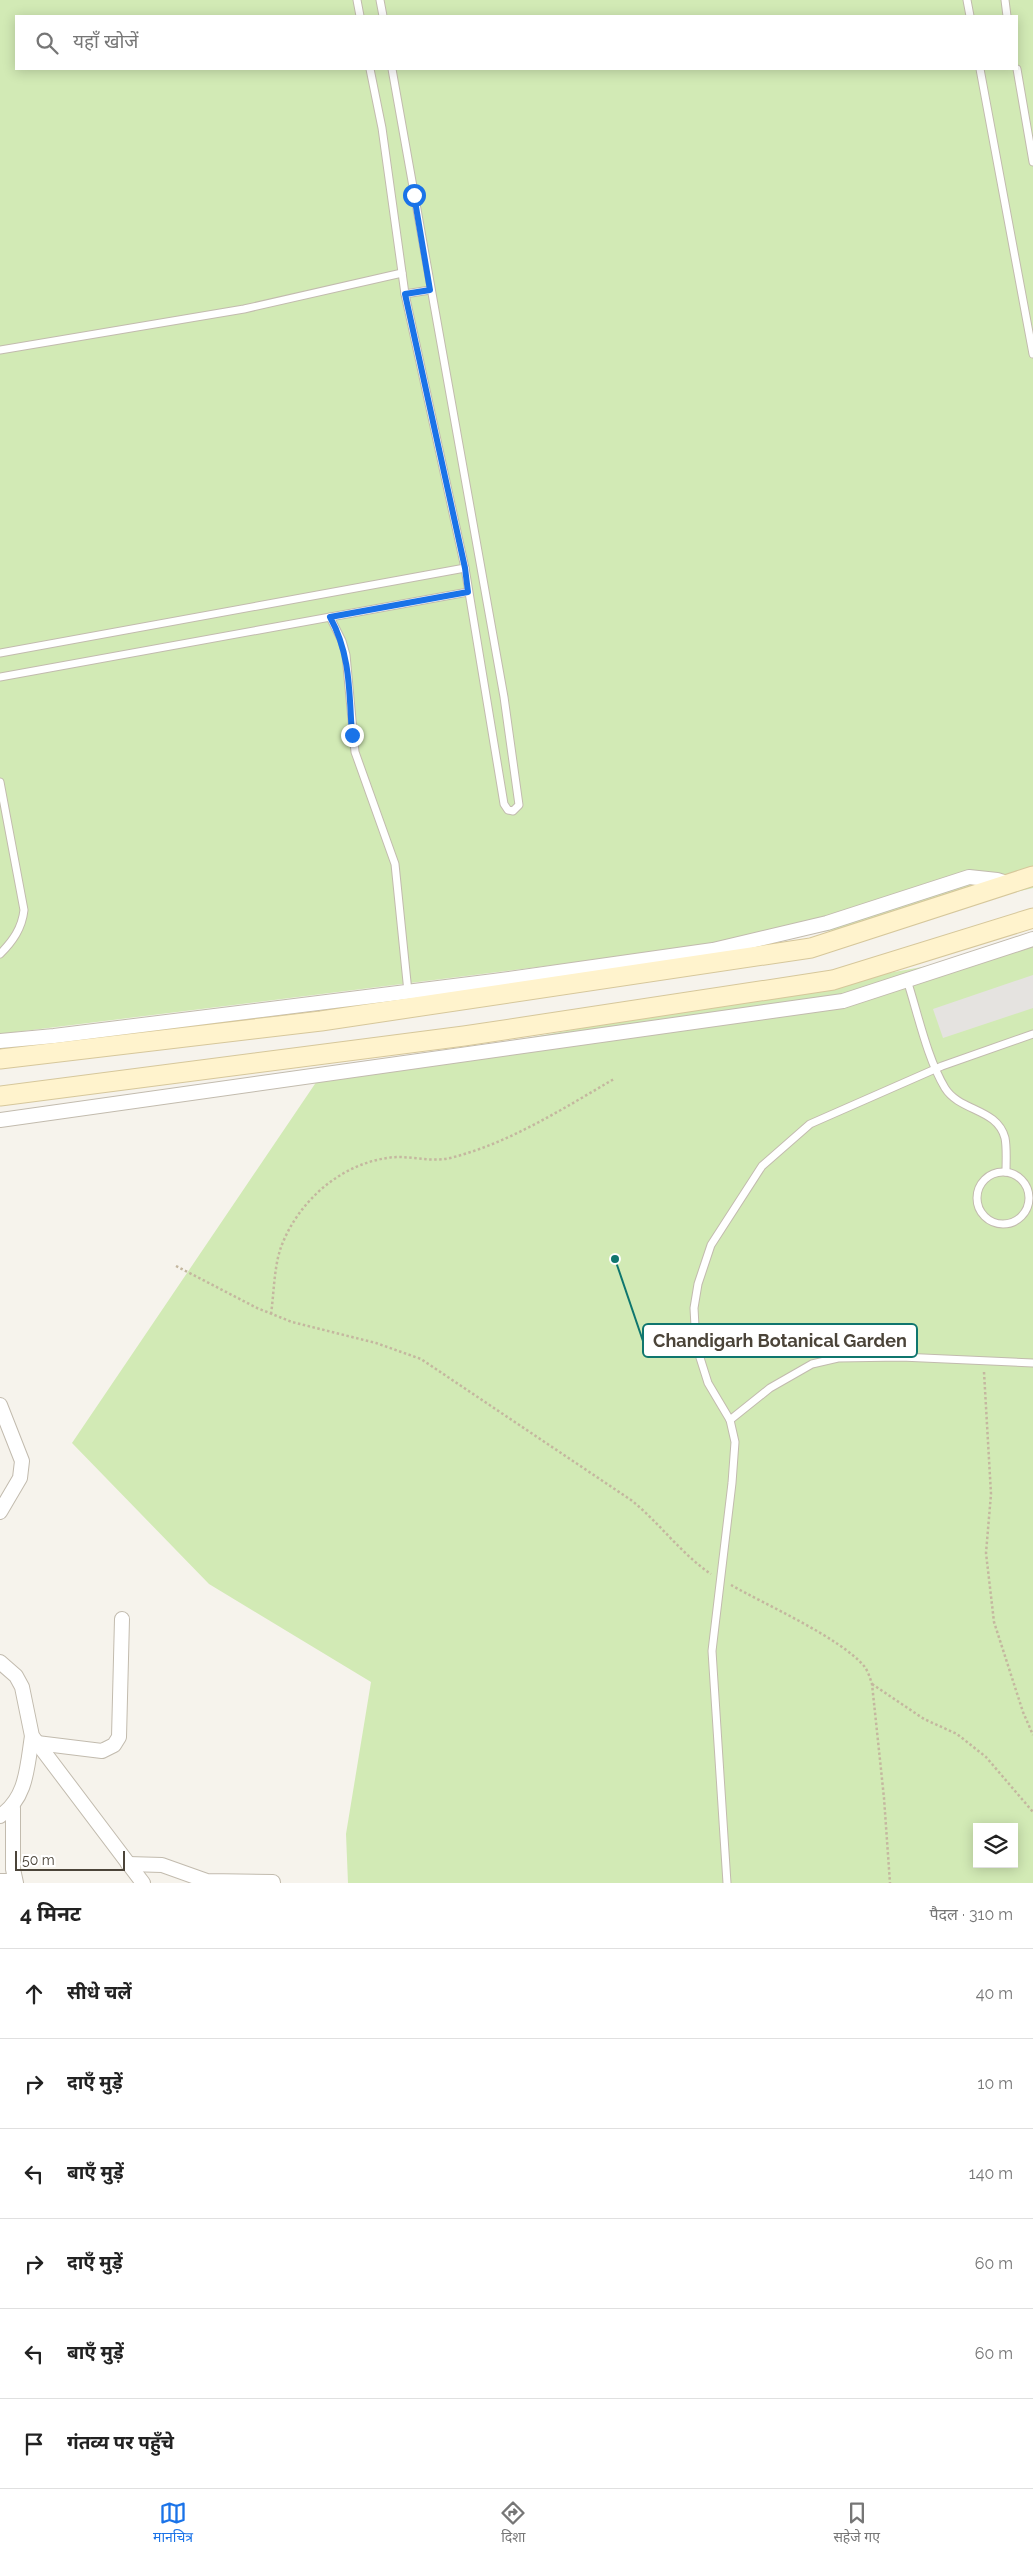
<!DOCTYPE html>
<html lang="hi">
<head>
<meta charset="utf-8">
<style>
  :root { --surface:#fff; --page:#f2f2f2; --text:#222; --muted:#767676; --line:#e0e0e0; --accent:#1a73e8 }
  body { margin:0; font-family:Raleway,"Noto Sans Devanagari",sans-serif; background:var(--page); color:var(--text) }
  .controls { position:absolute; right:15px; bottom:15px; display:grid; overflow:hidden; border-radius:0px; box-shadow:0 2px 12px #0003 }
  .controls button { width:45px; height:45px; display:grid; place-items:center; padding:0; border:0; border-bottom:1px solid var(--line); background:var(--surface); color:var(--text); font:25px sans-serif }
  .scale { position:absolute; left:15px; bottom:12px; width:110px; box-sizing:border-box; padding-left:5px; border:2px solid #4b4439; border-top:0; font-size:14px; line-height:18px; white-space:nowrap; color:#4b4439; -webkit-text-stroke:4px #fff; paint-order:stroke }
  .stop { position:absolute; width:15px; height:15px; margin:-11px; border:4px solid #1a73e8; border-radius:50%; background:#fff }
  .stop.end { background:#1a73e8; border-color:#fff; box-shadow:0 1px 5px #0008 }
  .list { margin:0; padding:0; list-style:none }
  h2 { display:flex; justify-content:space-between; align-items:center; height:65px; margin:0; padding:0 20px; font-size:21px }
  h2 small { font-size:16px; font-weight:400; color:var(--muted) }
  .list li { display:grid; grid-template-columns:32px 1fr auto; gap:15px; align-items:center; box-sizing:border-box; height:90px; padding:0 20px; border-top:1px solid var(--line) }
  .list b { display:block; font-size:19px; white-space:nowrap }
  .list em { font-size:16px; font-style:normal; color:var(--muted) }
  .icon { flex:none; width:28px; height:28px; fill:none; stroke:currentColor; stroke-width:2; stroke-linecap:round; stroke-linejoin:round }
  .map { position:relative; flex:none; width:1033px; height:1883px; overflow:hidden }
  .search { position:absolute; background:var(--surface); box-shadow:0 2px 12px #0003; left:15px; right:15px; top:15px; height:55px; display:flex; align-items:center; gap:12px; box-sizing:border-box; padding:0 18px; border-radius:0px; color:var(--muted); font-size:19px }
  .sheet { height:605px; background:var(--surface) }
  nav { display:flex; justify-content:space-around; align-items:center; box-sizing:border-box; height:70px; border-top:1px solid var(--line); background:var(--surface); font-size:14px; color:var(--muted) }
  nav a { display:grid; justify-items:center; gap:2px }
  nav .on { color:var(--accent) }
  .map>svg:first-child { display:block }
  .green { fill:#d2eab5; fill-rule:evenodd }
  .parking { fill:#e5e3e0 }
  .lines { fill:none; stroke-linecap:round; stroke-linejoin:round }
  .service-casing { stroke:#c2bbae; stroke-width:9 }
  .minor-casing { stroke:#c2bbae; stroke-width:16 }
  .secondary-casing { stroke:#d6c79b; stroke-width:21 }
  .path { stroke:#c4b79f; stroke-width:2.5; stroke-dasharray:2.5 2.5; stroke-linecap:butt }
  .service { stroke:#fff; stroke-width:7 }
  .minor { stroke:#fff; stroke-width:14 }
  .secondary { stroke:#fff3cd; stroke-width:19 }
  .route { stroke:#1a73e8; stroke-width:6 }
  .leader { fill:none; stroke:#0f766e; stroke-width:2 }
  .callout-dot { fill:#0f766e; stroke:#fff; stroke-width:2 }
  .callout { fill:#fff; stroke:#0f766e; stroke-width:2 }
  .callout-label { font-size:18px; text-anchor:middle; font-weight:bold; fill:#4b4439 }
</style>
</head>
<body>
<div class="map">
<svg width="1033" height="1883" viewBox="0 0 1033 1883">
  <rect width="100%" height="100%" fill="#f6f3ec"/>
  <g class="green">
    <path d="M 0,0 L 1033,0 L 1033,888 L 877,925 L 0,1034 ZM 16,16 L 1017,16 L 1017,69 L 16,69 Z"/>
    <path d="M 1033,939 L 1033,1883 L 348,1883 L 346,1834 L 371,1682 L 209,1584 L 72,1443 L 321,1075 L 972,958 ZM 977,1827 L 1014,1827 L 1014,1864 L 977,1864 Z"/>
  </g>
  <path class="parking" d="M 1033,975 L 1033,1008 L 943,1038 L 933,1009 Z"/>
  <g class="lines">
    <g class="service-casing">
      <g id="service">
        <path d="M 357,0 L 360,16"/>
        <path d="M 380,0 L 383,16"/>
        <path d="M 967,0 L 970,16"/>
        <path d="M 1005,0 L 1007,16"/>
        <path d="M 370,69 L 382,128 L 405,294 L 465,568 L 504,804 L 508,810 L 513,811 L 519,805 L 504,697 L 392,69"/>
        <path d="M 980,69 L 1033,354"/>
        <path d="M 1017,69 L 1033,162"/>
        <path d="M 405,294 L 430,290"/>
        <path d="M 0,350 L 244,309 L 402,273"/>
        <path d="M 330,617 L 342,641 L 346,655 L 355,752 L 395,864 L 408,992"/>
        <path d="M 0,653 L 465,568"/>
        <path d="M 0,677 L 468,592"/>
        <path d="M 0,782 L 24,910 C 22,928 13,941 0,954"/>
        <path d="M 907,980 C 918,1014 927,1058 945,1088 C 960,1112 997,1108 1005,1138 C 1007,1148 1006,1161 1006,1172"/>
        <circle cx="1003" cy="1198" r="26"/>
        <path d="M 730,1420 L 770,1388 L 812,1364 L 838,1358 L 901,1357 L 1033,1363"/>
        <path d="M 727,1883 L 712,1651 L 732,1483 L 735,1442 L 730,1420 L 708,1383 L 696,1345 L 694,1308 L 698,1284 L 711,1245 L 762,1166 L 810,1124 L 942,1066 L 1033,1034"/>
      </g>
    </g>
    <g class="minor-casing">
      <g id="minor">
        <path d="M 0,1041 L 54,1036 L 494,981 L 713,950 L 827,923 L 969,877 L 997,880 L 1010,884"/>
        <path d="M 0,1120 L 843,1001 L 1033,939"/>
        <path d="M 0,1405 L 22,1461 L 20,1478 L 0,1512"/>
        <path d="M 0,1662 L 16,1676 L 22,1687 L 32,1736 L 143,1883"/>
        <path d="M 37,1743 L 102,1751 L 114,1745 L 119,1737 L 122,1619"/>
        <path d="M 13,1808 L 13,1869 L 16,1883"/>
        <path d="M 0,1816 C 27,1798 27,1767 32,1736"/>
        <path d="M 128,1864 L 162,1865 L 207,1881 L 273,1882"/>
        <path d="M 0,1881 L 15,1881"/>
      </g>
    </g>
    <g class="secondary-casing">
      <g id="secondary">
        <path d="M 0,1059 L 321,1021 L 811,948 L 1033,876"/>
        <path d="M 0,1096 L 464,1036 L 833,980 L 1033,918"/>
      </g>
    </g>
    <g class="path">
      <path d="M 176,1266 L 257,1308 L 292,1322 L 376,1343 L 421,1359 L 631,1500 C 660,1523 680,1553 711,1574"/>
      <path d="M 271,1314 C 274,1293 274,1267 281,1247 C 298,1202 339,1165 387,1158 C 408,1154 430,1164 454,1157 C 511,1142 564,1108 614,1079"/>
      <path d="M 984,1372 L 991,1494 L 986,1553 L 994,1622 L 1023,1712 L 1033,1735"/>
      <path d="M 731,1585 C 766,1605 839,1637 864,1666 C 868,1671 870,1678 872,1684 L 884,1798 L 890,1883"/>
      <path d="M 872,1684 L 924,1719 L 957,1734 L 986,1757 L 1033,1812"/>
    </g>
    <use href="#service" class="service"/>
    <use href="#minor" class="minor"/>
    <use href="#secondary" class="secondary"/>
  </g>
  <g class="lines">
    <path class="route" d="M 352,735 C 349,693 351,655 330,617 L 468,592 L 465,568 L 405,294 L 430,290 L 414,195"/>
  </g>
  <path class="leader" d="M615 1259L643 1341"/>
  <circle class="callout-dot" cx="615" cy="1259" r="5"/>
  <rect class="callout" x="643" y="1324" width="274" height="33" rx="5"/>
  <g class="callout-label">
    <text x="780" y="1347">Chandigarh Botanical Garden</text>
  </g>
</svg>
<div class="controls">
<button><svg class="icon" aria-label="layers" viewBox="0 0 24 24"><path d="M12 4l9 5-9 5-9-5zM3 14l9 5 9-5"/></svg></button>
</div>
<div class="scale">50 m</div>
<div class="stop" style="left:414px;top:195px"></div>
<div class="stop end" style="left:352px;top:735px"></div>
<div class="search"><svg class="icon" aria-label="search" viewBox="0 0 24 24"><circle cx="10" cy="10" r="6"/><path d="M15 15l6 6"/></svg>यहाँ खोजें</div>
</div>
<section class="sheet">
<h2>4 मिनट<small>पैदल · 310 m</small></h2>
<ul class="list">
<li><svg class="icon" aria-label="ahead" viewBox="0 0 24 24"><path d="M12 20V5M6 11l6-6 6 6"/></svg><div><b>सीधे चलें</b></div><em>40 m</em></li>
<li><svg class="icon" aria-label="right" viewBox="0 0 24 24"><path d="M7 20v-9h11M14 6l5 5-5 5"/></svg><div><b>दाएँ मुड़ें</b></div><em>10 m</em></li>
<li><svg class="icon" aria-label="left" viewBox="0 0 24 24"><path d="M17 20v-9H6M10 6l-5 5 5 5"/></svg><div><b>बाएँ मुड़ें</b></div><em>140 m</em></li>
<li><svg class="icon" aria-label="right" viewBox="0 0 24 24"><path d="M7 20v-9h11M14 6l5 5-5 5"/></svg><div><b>दाएँ मुड़ें</b></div><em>60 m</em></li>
<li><svg class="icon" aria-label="left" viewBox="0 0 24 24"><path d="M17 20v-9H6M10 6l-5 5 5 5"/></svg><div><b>बाएँ मुड़ें</b></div><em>60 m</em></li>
<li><svg class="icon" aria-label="arrive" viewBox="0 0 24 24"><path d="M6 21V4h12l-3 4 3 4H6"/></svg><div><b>गंतव्य पर पहुँचे</b></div></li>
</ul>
</section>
<nav>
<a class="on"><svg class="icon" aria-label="map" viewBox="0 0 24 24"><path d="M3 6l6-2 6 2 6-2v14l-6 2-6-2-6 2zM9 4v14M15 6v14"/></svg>मानचित्र</a>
<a><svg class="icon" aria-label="directions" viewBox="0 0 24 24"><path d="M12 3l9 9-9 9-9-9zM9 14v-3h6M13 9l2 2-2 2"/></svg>दिशा</a>
<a><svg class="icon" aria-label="saved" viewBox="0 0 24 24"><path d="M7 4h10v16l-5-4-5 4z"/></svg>सहेजे गए</a>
</nav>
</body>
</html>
